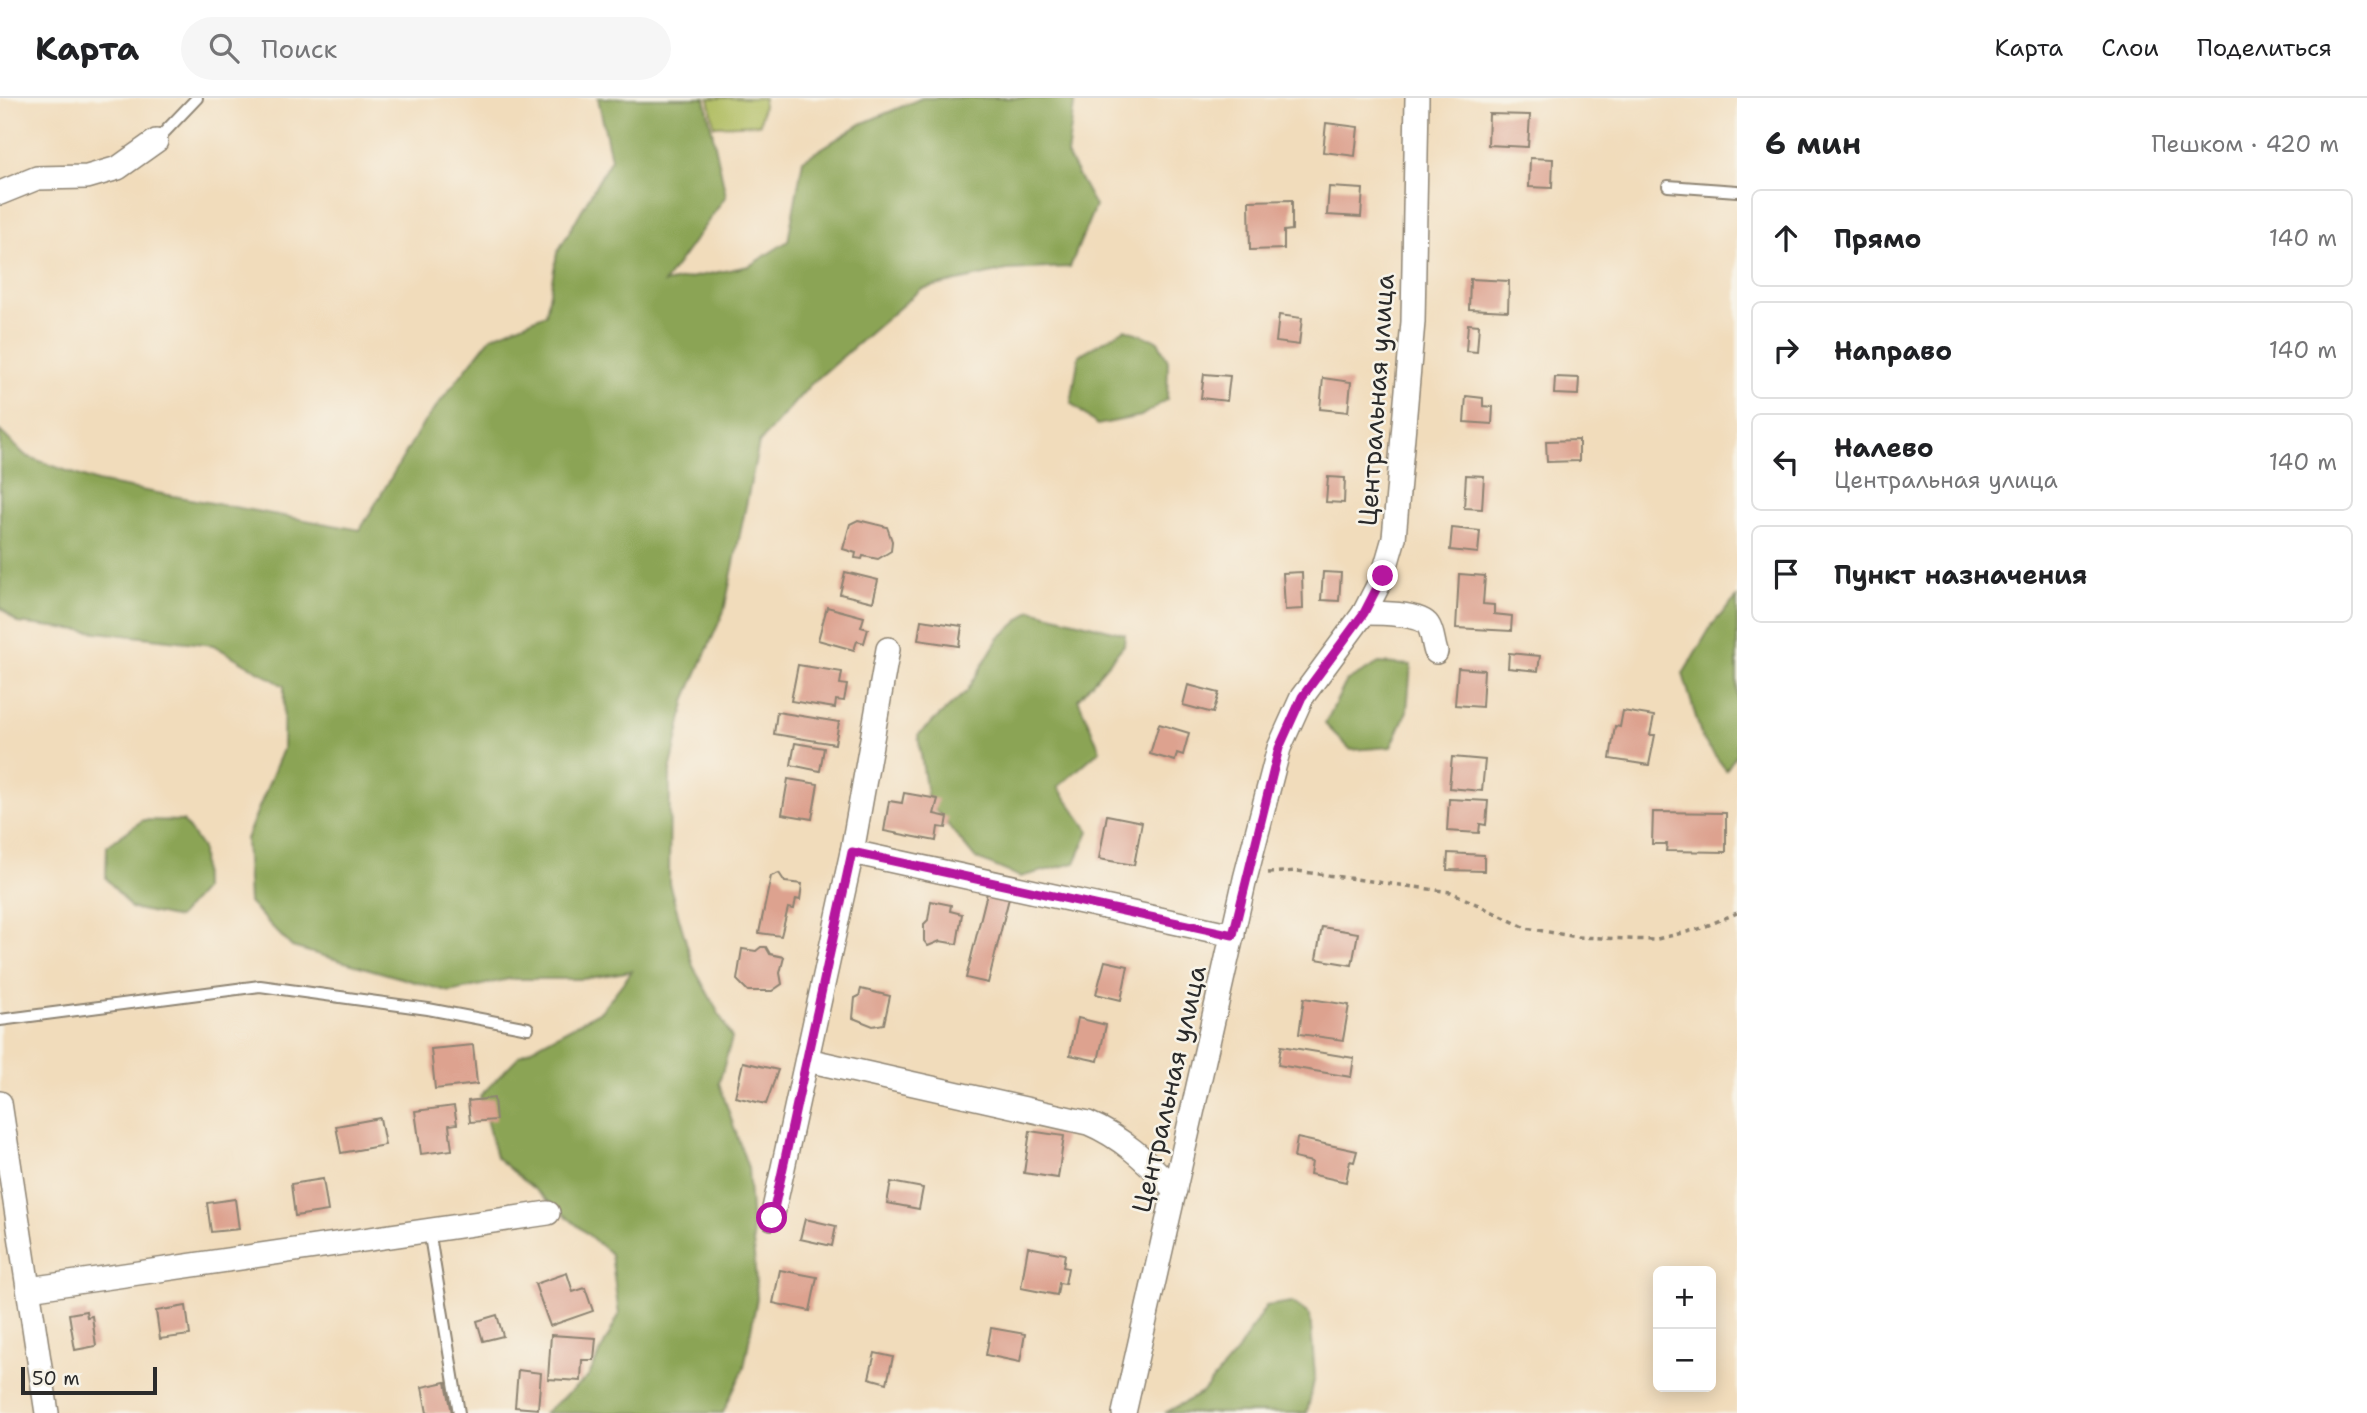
<!DOCTYPE html>
<html lang="ru">
<head>
<meta charset="utf-8">
<style>
  :root { --surface:#fff; --page:#f6f6f6; --text:#202124; --muted:#757577; --line:#e0e0e0 }
  body { margin:0; font-family:"Shantell Sans",sans-serif; background:var(--page); color:var(--text) }
  .controls { position:absolute; right:21px; bottom:21px; display:grid; overflow:hidden; border-radius:10px; box-shadow:0 4px 18px #0003 }
  .controls button { width:63px; height:63px; display:grid; place-items:center; padding:0; border:0; border-bottom:2px solid var(--line); background:var(--surface); color:var(--text); font:35px sans-serif }
  .scale { position:absolute; left:21px; bottom:18px; width:136px; box-sizing:border-box; padding-left:7px; border:4px solid #2b2b2b; border-top:0; font-size:19px; line-height:24px; white-space:nowrap; color:#2b2b2b; -webkit-text-stroke:5px #f7f3e8; paint-order:stroke }
  .stop { position:absolute; width:21px; height:21px; margin:-16px; border:5px solid #b5179e; border-radius:50%; background:#fff }
  .stop.end { background:#b5179e; border-color:#fff; box-shadow:0 2px 7px #0008 }
  .list { margin:0; padding:0; list-style:none }
  h2 { display:flex; justify-content:space-between; align-items:center; height:91px; margin:0; padding:0 28px; font-size:30px }
  h2 small { font-size:23px; font-weight:400; color:var(--muted) }
  .list li { display:grid; grid-template-columns:46px 1fr auto; gap:21px; align-items:center; box-sizing:border-box; height:98px; margin:0 14px 14px; padding:0 14px; border:2px solid var(--line); border-radius:10px }
  .list b { display:block; font-size:26px; white-space:nowrap }
  .list p { margin:0; font-size:23px; white-space:nowrap; color:var(--muted) }
  .list em { font-size:23px; font-style:normal; color:var(--muted) }
  .icon { flex:none; width:38px; height:38px; fill:none; stroke:currentColor; stroke-width:2; stroke-linecap:round; stroke-linejoin:round }
  .map { position:relative; flex:none; width:1737px; height:1315px; overflow:hidden }
  header { display:flex; align-items:center; gap:42px; box-sizing:border-box; height:98px; padding:0 35px; background:var(--surface); border-bottom:2px solid var(--line) }
  header strong { font-size:33px }
  nav { display:flex; gap:38px; margin-inline-start:auto; font-size:24px }
  .search { width:490px; height:63px; background:var(--page); display:flex; align-items:center; gap:18px; box-sizing:border-box; padding:0 24px; border-radius:38px; color:var(--muted); font-size:26px }
  main { display:flex }
  aside { flex:1; background:var(--surface) }
  .map>svg:first-child { display:block }
  .green { fill:#afbc5e; stroke:#6d7444; stroke-width:2 }
  .forest { fill:#8ba455; stroke:#5b6840; stroke-width:2 }
  .building { fill:#dda28f }
  .lines { fill:none; stroke-linecap:round; stroke-linejoin:round }
  .lane-casing { stroke:#8e8473; stroke-width:14 }
  .street-casing { stroke:#8e8473; stroke-width:26 }
  .path { stroke:#8e8473; stroke-width:3.5; stroke-dasharray:5 5; stroke-linecap:butt }
  .lane { stroke:#fff; stroke-width:10 }
  .street { stroke:#fff; stroke-width:23 }
  .route { stroke:#b5179e; stroke-width:9 }
  .labels { text-anchor:middle; stroke-width:5; stroke-linejoin:round; paint-order:stroke }
  .street-label { font-size:26px; fill:#2b2b2b; stroke:#f7f3e8 }
</style>
</head>
<body>
<header>
<strong>Карта</strong>
<div class="search"><svg class="icon" aria-label="search" viewBox="0 0 24 24"><circle cx="10" cy="10" r="6"/><path d="M15 15l6 6"/></svg>Поиск</div>
<nav><a>Карта</a><a>Слои</a><a>Поделиться</a></nav>
</header>
<main>
<div class="map">
<svg width="1737" height="1315" viewBox="0 0 1737 1315">
  <rect width="100%" height="100%" fill="#f7f3e8"/>
  <filter id="ink" filterUnits="userSpaceOnUse"><feTurbulence type="fractalNoise" baseFrequency=".0143" numOctaves="2"/><feDisplacementMap in="SourceGraphic" scale="14" xChannelSelector="R" yChannelSelector="G"/><feConvolveMatrix kernelMatrix="1 2 1 2 8 2 1 2 1" color-interpolation-filters="sRGB"/></filter>
  <filter id="wash" filterUnits="userSpaceOnUse"><feTurbulence type="fractalNoise" baseFrequency=".00686" numOctaves="4" result="noise"/><feDisplacementMap in="SourceGraphic" scale="28" xChannelSelector="R" yChannelSelector="G"/><feGaussianBlur stdDeviation="1.57" result="paint"/><feColorMatrix in="noise" values="0 0 0 0 0 0 0 0 0 0 0 0 0 0 0 0 0 1.4 0 .05"/><feComposite in="paint" operator="in"/></filter>
  <g filter="url(#wash)">
    <rect width="100%" height="100%" fill="#f1dcbb"/>
    <path class="green" d="M 709,0 L 764,0 L 760,26 L 714,28 Z"/>
    <g class="forest">
      <path d="M 598,0 L 705,0 L 726,98 L 664,185 L 749,168 L 788,143 L 803,62 L 861,26 L 922,0 L 1075,0 L 1067,57 L 1095,108 L 1070,169 L 1007,172 L 921,191 L 810,287 L 759,345 L 724,513 L 686,600 L 670,674 L 669,785 L 693,868 L 732,940 L 719,985 L 748,1070 L 757,1200 L 744,1270 L 723,1315 L 544,1315 L 588,1279 L 619,1217 L 611,1156 L 496,1059 L 480,998 L 520,957 L 601,913 L 632,873 L 583,881 L 509,881 L 450,894 L 292,849 L 249,805 L 246,741 L 283,651 L 284,588 L 213,547 L 18,525 L 0,509 L 0,333 L 26,358 L 97,384 L 360,432 L 422,327 L 491,239 L 546,216 L 557,155 L 611,61 Z"/>
      <path d="M 1125,231 L 1158,243 L 1168,263 L 1167,301 L 1141,318 L 1097,327 L 1071,305 L 1079,257 Z"/>
      <path d="M 1737,499 L 1737,656 L 1726,672 L 1702,640 L 1683,576 L 1712,527 Z"/>
      <path d="M 1031,512 L 1125,536 L 1124,547 L 1078,601 L 1100,652 L 1058,689 L 1089,733 L 1075,765 L 1020,779 L 975,760 L 928,703 L 918,637 L 967,593 L 998,541 Z"/>
      <path d="M 1379,565 L 1411,567 L 1407,613 L 1391,649 L 1351,652 L 1325,626 L 1346,584 Z"/>
      <path d="M 143,722 L 183,723 L 202,750 L 203,792 L 178,820 L 131,810 L 106,780 L 107,748 Z"/>
      <path d="M 1292,1204 L 1310,1217 L 1315,1278 L 1307,1315 L 1165,1315 L 1202,1295 L 1237,1254 L 1266,1208 Z"/>
    </g>
    <g id="blocks">
      <g class="building">
        <path d="M 1489,16 L 1530,17 L 1528,49 L 1488,47 Z"/>
        <path d="M 1326,25 L 1358,29 L 1355,58 L 1323,54 Z"/>
        <path d="M 1530,60 L 1553,61 L 1552,90 L 1529,89 Z"/>
        <path d="M 1329,89 L 1363,91 L 1361,119 L 1327,117 Z"/>
        <path d="M 1292,102 L 1292,132 L 1284,133 L 1284,151 L 1250,152 L 1249,103 Z"/>
        <path d="M 1470,181 L 1509,183 L 1508,213 L 1469,211 Z"/>
        <path d="M 1279,217 L 1302,220 L 1299,247 L 1276,244 Z"/>
        <path d="M 1468,226 L 1479,227 L 1477,254 L 1466,253 Z"/>
        <path d="M 1204,276 L 1230,278 L 1227,303 L 1201,300 Z"/>
        <path d="M 1555,279 L 1579,280 L 1578,297 L 1554,296 Z"/>
        <path d="M 1323,280 L 1351,284 L 1348,314 L 1320,311 Z"/>
        <path d="M 1466,298 L 1483,300 L 1483,308 L 1493,309 L 1492,326 L 1464,324 Z"/>
        <path d="M 1579,342 L 1579,363 L 1547,364 L 1546,343 Z"/>
        <path d="M 1466,377 L 1484,378 L 1482,411 L 1464,410 Z"/>
        <path d="M 1328,379 L 1345,380 L 1344,405 L 1326,404 Z"/>
        <path d="M 858,422 L 887,429 L 892,443 L 891,453 L 878,461 L 863,458 L 862,461 L 855,460 L 856,455 L 843,451 L 850,426 Z"/>
        <path d="M 1452,430 L 1480,433 L 1478,455 L 1450,452 Z"/>
        <path d="M 845,474 L 878,482 L 873,504 L 840,496 Z"/>
        <path d="M 1302,474 L 1303,511 L 1285,512 L 1283,475 Z"/>
        <path d="M 1323,474 L 1341,475 L 1339,503 L 1321,502 Z"/>
        <path d="M 1459,476 L 1485,478 L 1483,506 L 1494,507 L 1494,516 L 1512,518 L 1511,533 L 1456,530 Z"/>
        <path d="M 827,509 L 864,519 L 861,529 L 868,531 L 864,545 L 857,543 L 854,552 L 818,542 Z"/>
        <path d="M 921,522 L 962,528 L 959,548 L 918,542 Z"/>
        <path d="M 1509,555 L 1540,558 L 1538,573 L 1508,570 Z"/>
        <path d="M 798,567 L 842,574 L 840,586 L 847,587 L 844,603 L 836,602 L 835,610 L 791,603 Z"/>
        <path d="M 1458,570 L 1484,572 L 1482,609 L 1455,607 Z"/>
        <path d="M 1188,587 L 1219,595 L 1213,615 L 1183,607 Z"/>
        <path d="M 1623,613 L 1654,618 L 1650,637 L 1655,637 L 1649,667 L 1610,661 L 1615,628 L 1620,629 Z"/>
        <path d="M 777,614 L 839,624 L 835,646 L 774,636 Z"/>
        <path d="M 1159,626 L 1189,635 L 1183,657 L 1177,655 L 1175,663 L 1150,656 Z"/>
        <path d="M 795,645 L 824,650 L 820,673 L 791,667 Z"/>
        <path d="M 1452,659 L 1485,662 L 1482,693 L 1449,690 Z"/>
        <path d="M 788,681 L 818,686 L 812,721 L 782,716 Z"/>
        <path d="M 904,695 L 938,701 L 934,716 L 948,719 L 946,730 L 938,729 L 936,743 L 884,733 L 889,703 L 902,705 Z"/>
        <path d="M 1449,701 L 1488,703 L 1486,727 L 1480,726 L 1479,735 L 1447,733 Z"/>
        <path d="M 1653,714 L 1726,715 L 1726,754 L 1666,753 L 1667,746 L 1652,746 Z"/>
        <path d="M 1107,717 L 1142,724 L 1134,767 L 1099,761 Z"/>
        <path d="M 1448,755 L 1484,757 L 1484,773 L 1447,772 Z"/>
        <path d="M 779,775 L 785,784 L 802,786 L 800,802 L 796,801 L 794,811 L 788,810 L 781,838 L 759,835 L 771,778 Z"/>
        <path d="M 988,791 L 1010,796 L 988,885 L 966,880 Z"/>
        <path d="M 931,803 L 951,807 L 950,813 L 962,816 L 957,846 L 940,843 L 928,848 L 924,843 L 924,826 L 928,822 Z"/>
        <path d="M 1322,829 L 1358,835 L 1352,867 L 1316,861 Z"/>
        <path d="M 761,849 L 766,849 L 770,856 L 784,859 L 780,875 L 782,886 L 772,893 L 748,893 L 737,882 L 742,851 L 756,853 Z"/>
        <path d="M 1105,863 L 1128,868 L 1121,902 L 1096,896 Z"/>
        <path d="M 861,891 L 890,898 L 884,926 L 873,928 L 853,920 L 855,900 L 859,898 Z"/>
        <path d="M 1304,900 L 1349,907 L 1343,942 L 1299,936 Z"/>
        <path d="M 1078,920 L 1106,927 L 1098,963 L 1070,957 Z"/>
        <path d="M 473,947 L 477,986 L 435,991 L 431,951 Z"/>
        <path d="M 1281,948 L 1354,960 L 1351,979 L 1278,967 Z"/>
        <path d="M 743,964 L 778,972 L 766,1006 L 735,999 Z"/>
        <path d="M 494,1000 L 496,1022 L 470,1024 L 468,1003 Z"/>
        <path d="M 454,1008 L 457,1026 L 449,1027 L 452,1052 L 421,1056 L 415,1013 Z"/>
        <path d="M 380,1020 L 385,1047 L 341,1055 L 336,1028 Z"/>
        <path d="M 1030,1033 L 1064,1038 L 1058,1080 L 1024,1075 Z"/>
        <path d="M 1297,1040 L 1357,1053 L 1354,1064 L 1350,1063 L 1346,1084 L 1310,1076 L 1312,1064 L 1294,1060 Z"/>
        <path d="M 323,1081 L 328,1113 L 295,1118 L 291,1086 Z"/>
        <path d="M 891,1084 L 923,1090 L 919,1111 L 887,1105 Z"/>
        <path d="M 235,1101 L 239,1131 L 211,1134 L 207,1105 Z"/>
        <path d="M 805,1121 L 836,1128 L 832,1148 L 800,1141 Z"/>
        <path d="M 1028,1149 L 1065,1156 L 1063,1169 L 1068,1170 L 1065,1186 L 1059,1185 L 1057,1197 L 1021,1190 Z"/>
        <path d="M 780,1172 L 817,1179 L 810,1213 L 773,1205 Z"/>
        <path d="M 567,1175 L 573,1194 L 585,1190 L 593,1213 L 550,1228 L 535,1186 Z"/>
        <path d="M 186,1208 L 190,1237 L 160,1241 L 156,1213 Z"/>
        <path d="M 86,1213 L 87,1219 L 92,1218 L 96,1248 L 75,1252 L 69,1216 Z"/>
        <path d="M 497,1217 L 503,1238 L 483,1243 L 477,1223 Z"/>
        <path d="M 991,1230 L 1025,1236 L 1020,1264 L 986,1257 Z"/>
        <path d="M 551,1237 L 596,1240 L 594,1262 L 582,1262 L 581,1283 L 548,1281 Z"/>
        <path d="M 875,1255 L 893,1259 L 887,1285 L 869,1280 Z"/>
        <path d="M 518,1272 L 541,1275 L 538,1311 L 515,1309 Z"/>
        <path d="M 446,1284 L 452,1315 L 427,1315 L 422,1289 Z"/>
      </g>
    </g>
  </g>
  <g filter="url(#ink)">
    <use href="#blocks" fill-opacity="0" stroke="#8e8473" stroke-width="2"/>
    <g class="lines">
      <g class="lane-casing">
        <g id="lane">
          <path d="M 156,43 L 197,0"/>
          <path d="M 1668,88 L 1737,93"/>
          <path d="M 0,922 L 260,888 L 428,911 L 528,930"/>
          <path d="M 429,1132 L 459,1315"/>
        </g>
      </g>
      <g class="street-casing">
        <g id="street">
          <path d="M 0,95 L 37,80 L 87,79 L 118,70 L 156,43"/>
          <path d="M 1364,515 C 1377,515 1421,515 1428,527 C 1433,534 1433,546 1436,554"/>
          <path d="M 852,754 L 1233,837"/>
          <path d="M 807,962 L 1088,1025 C 1124,1040 1148,1065 1175,1092"/>
          <path d="M 0,1005 L 47,1315"/>
          <path d="M 772,1120 L 852,754 L 888,551"/>
          <path d="M 29,1191 L 548,1115"/>
          <path d="M 1124,1315 L 1245,781 L 1279,650 L 1302,599 L 1364,515 L 1383,478 L 1394,440 L 1413,224 L 1417,0"/>
        </g>
      </g>
      <path class="path" d="M 1268,775 L 1297,773 L 1451,794 L 1526,830 L 1577,839 L 1653,842 L 1699,831 L 1737,815"/>
      <use href="#lane" class="lane"/>
      <use href="#street" class="street"/>
    </g>
  </g>
  <g class="lines" filter="url(#ink)">
    <path class="route" d="M 772,1120 L 852,754 L 1233,837 L 1279,650 L 1302,599 L 1364,515 L 1383,478"/>
  </g>
  <g class="labels">
    <g class="street-label">
      <text transform="translate(1376 302) rotate(-86)" y="9">Центральная улица</text>
      <text transform="translate(1169 991) rotate(-77)" y="9">Центральная улица</text>
    </g>
  </g>
</svg>
<div class="controls">
<button>+</button>
<button>−</button>
</div>
<div class="scale">50 m</div>
<div class="stop" style="left:772px;top:1120px"></div>
<div class="stop end" style="left:1383px;top:478px"></div>
</div>
<aside>
<h2>6 мин<small>Пешком · 420 m</small></h2>
<ul class="list">
<li><svg class="icon" aria-label="ahead" viewBox="0 0 24 24"><path d="M12 20V5M6 11l6-6 6 6"/></svg><div><b>Прямо</b></div><em>140 m</em></li>
<li><svg class="icon" aria-label="right" viewBox="0 0 24 24"><path d="M7 20v-9h11M14 6l5 5-5 5"/></svg><div><b>Направо</b></div><em>140 m</em></li>
<li><svg class="icon" aria-label="left" viewBox="0 0 24 24"><path d="M17 20v-9H6M10 6l-5 5 5 5"/></svg><div><b>Налево</b><p>Центральная улица</p></div><em>140 m</em></li>
<li><svg class="icon" aria-label="arrive" viewBox="0 0 24 24"><path d="M6 21V4h12l-3 4 3 4H6"/></svg><div><b>Пункт назначения</b></div></li>
</ul>
</aside>
</main>
</body>
</html>
